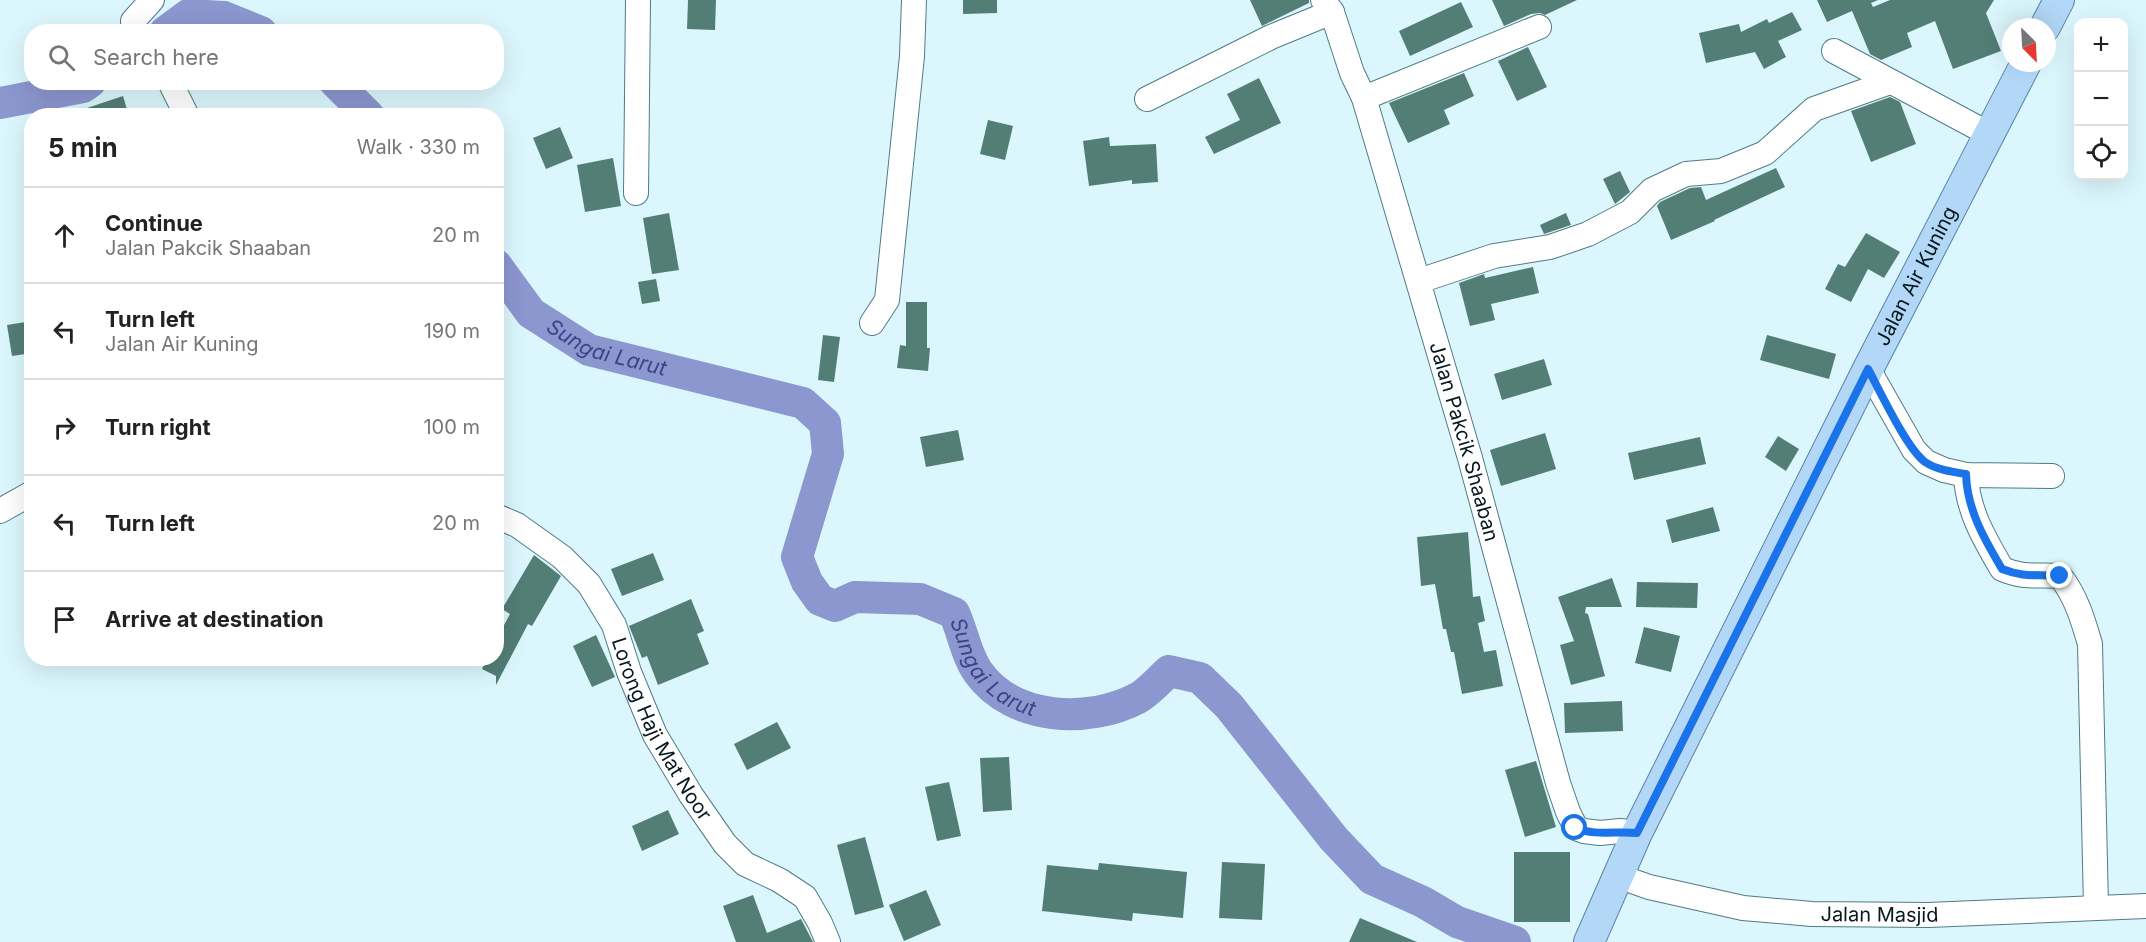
<!DOCTYPE html>
<html lang="en">
<head>
<meta charset="utf-8">
<style>
  :root { --surface:#fff; --page:#f6f6f6; --text:#222; --muted:#767676; --line:#e0e0e0 }
  body { margin:0; font-family:Inter,sans-serif; background:var(--page); color:var(--text) }
  .controls { position:absolute; right:18px; top:18px; display:grid; overflow:hidden; border-radius:12px; box-shadow:0 6px 24px #0002 }
  .controls button { width:54px; height:54px; display:grid; place-items:center; padding:0; border:0; border-bottom:2px solid var(--line); background:var(--surface); color:var(--text); font:30px sans-serif }
  .compass { position:absolute; left:2002px; top:18px; width:54px; height:54px; border-radius:50%; background:var(--surface); box-shadow:0 6px 24px #0002; rotate:156deg }
  .stop { position:absolute; width:18px; height:18px; margin:-14px; border:4px solid #1a73e8; border-radius:50%; background:#fff }
  .stop.end { background:#1a73e8; border-color:#fff; box-shadow:0 2px 6px #0008 }
  .list { margin:0; padding:0; list-style:none }
  h2 { display:flex; justify-content:space-between; align-items:center; height:78px; margin:0; padding:0 24px; font-size:26px }
  h2 small { font-size:20px; font-weight:400; color:var(--muted) }
  .list li { display:grid; grid-template-columns:39px 1fr auto; gap:18px; align-items:center; box-sizing:border-box; height:96px; padding:0 24px; border-top:2px solid var(--line) }
  .list b { display:block; font-size:22px; white-space:nowrap }
  .list p { margin:0; font-size:20px; white-space:nowrap; color:var(--muted) }
  .list em { font-size:20px; font-style:normal; color:var(--muted) }
  .icon { flex:none; width:33px; height:33px; fill:none; stroke:currentColor; stroke-width:2; stroke-linecap:round; stroke-linejoin:round }
  .map { position:relative; flex:none; width:2146px; height:942px; overflow:hidden }
  .search { position:absolute; background:var(--surface); box-shadow:0 6px 24px #0002; left:24px; top:24px; width:480px; height:66px; display:flex; align-items:center; gap:15px; box-sizing:border-box; padding:0 21px; border-radius:24px; color:var(--muted); font-size:22px }
  .panel { position:absolute; background:var(--surface); box-shadow:0 6px 24px #0002; left:24px; top:108px; width:480px; height:558px; border-radius:24px }
  .map>svg:first-child { display:block }
  .lines { fill:none; stroke-linecap:round; stroke-linejoin:round }
  .river { stroke:#8c96cf; stroke-width:32 }
  .building { fill:#527e76 }
  .minor-casing { stroke:#507b85; stroke-width:26 }
  .major-casing { stroke:#5684a7; stroke-width:32 }
  .minor { stroke:#fff; stroke-width:24 }
  .major { stroke:#b3d8f7; stroke-width:30 }
  .route { stroke:#1a73e8; stroke-width:8 }
  .labels { text-anchor:middle; stroke-width:6; stroke-linejoin:round; paint-order:stroke }
  .street-label { font-size:20px; fill:#07191d; stroke:#dbf7fd }
  .water-label { font-size:21px; font-style:italic; fill:#3c4389; stroke:#dbf7fd }
</style>
</head>
<body>
<div class="map">
<svg width="2146" height="942" viewBox="0 0 2146 942">
  <rect width="100%" height="100%" fill="#dbf7fd"/>
  <g class="lines">
    <g class="river">
      <path d="M 165,32 L 188,15 L 224,17 L 261,32"/>
      <path d="M 335,82 L 369,116"/>
      <path d="M 0,103 L 83,87 L 90,82"/>
      <path id="s1" d="M 496,265 L 531,313 L 589,350 L 803,403 L 825,423 L 828,454 L 797,557 L 807,582 L 820,600 L 835,606 L 855,597 L 920,599 L 954,613 C 963,632 966,655 978,672 C 1013,721 1089,724 1138,698 C 1149,692 1159,680 1169,671 L 1200,678 L 1229,706 L 1334,839 L 1372,879 L 1423,902 L 1457,922 L 1515,942"/>
    </g>
  </g>
  <g class="building">
    <path d="M 688,0 L 716,0 L 715,30 L 687,29 Z"/>
    <path d="M 963,0 L 997,0 L 997,13 L 963,14 Z"/>
    <path d="M 1250,0 L 1309,0 L 1309,3 L 1262,26 Z"/>
    <path d="M 1492,0 L 1577,0 L 1545,15 L 1540,13 L 1531,14 L 1504,26 Z"/>
    <path d="M 1817,0 L 1878,0 L 1871,3 L 1873,7 L 1890,0 L 1994,0 L 1986,13 L 2001,51 L 1953,69 L 1935,21 L 1907,33 L 1912,47 L 1881,60 L 1870,54 L 1852,11 L 1827,22 Z"/>
    <path d="M 1461,2 L 1473,27 L 1410,56 L 1399,31 Z"/>
    <path d="M 1792,12 L 1802,30 L 1778,41 L 1786,57 L 1764,69 L 1755,52 L 1706,63 L 1699,33 L 1739,24 L 1741,32 L 1767,19 L 1769,23 Z"/>
    <path d="M 1528,47 L 1547,87 L 1517,101 L 1498,61 Z"/>
    <path d="M 1464,73 L 1474,96 L 1444,110 L 1450,124 L 1408,143 L 1389,103 Z"/>
    <path d="M 1259,78 L 1281,123 L 1214,154 L 1205,137 L 1240,120 L 1227,94 Z"/>
    <path d="M 123,96 L 129,116 L 73,116 L 72,113 Z"/>
    <path d="M 1890,97 L 1900,102 L 1916,144 L 1871,162 L 1851,111 Z"/>
    <path d="M 988,120 L 1013,126 L 1005,160 L 980,154 Z"/>
    <path d="M 560,127 L 573,158 L 546,169 L 533,138 Z"/>
    <path d="M 1109,137 L 1110,146 L 1156,144 L 1158,182 L 1132,184 L 1132,180 L 1089,186 L 1083,141 Z"/>
    <path d="M 613,158 L 621,206 L 585,212 L 577,165 Z"/>
    <path d="M 1776,168 L 1785,187 L 1714,220 L 1715,221 L 1671,240 L 1657,206 L 1660,202 L 1690,188 L 1701,187 L 1706,200 Z"/>
    <path d="M 1620,171 L 1630,192 L 1615,204 L 1603,179 Z"/>
    <path d="M 669,213 L 679,270 L 652,274 L 643,218 Z"/>
    <path d="M 1566,213 L 1571,225 L 1544,234 L 1540,225 Z"/>
    <path d="M 1866,233 L 1900,252 L 1884,278 L 1868,269 L 1851,302 L 1825,289 L 1838,264 L 1845,267 Z"/>
    <path d="M 1533,267 L 1539,293 L 1491,304 L 1495,320 L 1470,326 L 1459,283 L 1484,274 L 1485,278 Z"/>
    <path d="M 656,279 L 660,301 L 642,304 L 638,282 Z"/>
    <path d="M 906,302 L 927,302 L 927,348 L 930,348 L 928,371 L 897,368 L 900,345 L 906,346 Z"/>
    <path d="M 32,321 L 32,353 L 12,356 L 7,325 Z"/>
    <path d="M 823,335 L 840,337 L 834,382 L 818,380 Z"/>
    <path d="M 1767,335 L 1836,354 L 1829,379 L 1760,360 Z"/>
    <path d="M 1544,359 L 1552,385 L 1502,400 L 1494,374 Z"/>
    <path d="M 958,430 L 964,460 L 926,467 L 920,437 Z"/>
    <path d="M 1545,433 L 1556,469 L 1501,486 L 1490,450 Z"/>
    <path d="M 1778,436 L 1799,449 L 1786,471 L 1765,457 Z"/>
    <path d="M 1700,437 L 1706,464 L 1634,480 L 1628,453 Z"/>
    <path d="M 1713,507 L 1720,531 L 1672,543 L 1666,520 Z"/>
    <path d="M 1468,532 L 1473,597 L 1480,596 L 1485,621 L 1478,623 L 1484,652 L 1496,650 L 1503,686 L 1462,694 L 1454,652 L 1451,652 L 1446,629 L 1443,629 L 1435,584 L 1421,586 L 1417,537 Z"/>
    <path d="M 653,553 L 664,580 L 622,596 L 611,569 Z"/>
    <path d="M 534,555 L 561,576 L 532,626 L 528,624 L 496,685 L 496,676 L 482,669 L 487,658 L 496,658 L 496,640 L 510,614 L 502,609 Z"/>
    <path d="M 1612,578 L 1622,607 L 1586,607 L 1585,613 L 1588,614 L 1605,676 L 1571,685 L 1560,645 L 1574,641 L 1558,597 Z"/>
    <path d="M 1637,582 L 1698,583 L 1697,608 L 1636,607 Z"/>
    <path d="M 691,599 L 704,631 L 697,634 L 709,664 L 658,685 L 647,656 L 642,658 L 629,626 Z"/>
    <path d="M 1644,627 L 1680,636 L 1671,672 L 1635,663 Z"/>
    <path d="M 596,635 L 615,677 L 592,687 L 573,646 Z"/>
    <path d="M 1622,701 L 1623,731 L 1565,733 L 1564,703 Z"/>
    <path d="M 777,722 L 791,748 L 747,770 L 734,744 Z"/>
    <path d="M 1009,757 L 1012,810 L 983,812 L 980,758 Z"/>
    <path d="M 1536,761 L 1556,827 L 1525,837 L 1505,770 Z"/>
    <path d="M 949,782 L 961,836 L 937,841 L 925,787 Z"/>
    <path d="M 668,810 L 679,834 L 642,851 L 632,826 Z"/>
    <path d="M 865,837 L 884,907 L 855,915 L 837,845 Z"/>
    <rect x="1514" y="852" width="56" height="70"/>
    <path d="M 1222,862 L 1265,864 L 1262,920 L 1219,918 Z"/>
    <path d="M 1099,863 L 1187,872 L 1183,918 L 1133,913 L 1132,921 L 1042,911 L 1047,865 L 1098,870 Z"/>
    <path d="M 926,890 L 941,925 L 904,941 L 889,905 Z"/>
    <path d="M 753,895 L 767,933 L 801,919 L 813,942 L 736,942 L 723,906 Z"/>
    <path d="M 1360,918 L 1417,942 L 1349,942 Z"/>
  </g>
  <g class="lines">
    <g class="minor-casing">
      <g id="minor">
        <path id="s2" d="M 1323,0 L 1332,12 L 1352,73 L 1364,98 L 1470,458 L 1558,783 L 1568,812 L 1576,828 L 1584,831 L 1600,833 L 1620,831 L 1637,833"/>
        <path d="M 134,32 L 133,21 L 152,0"/>
        <path d="M 1834,51 L 1989,134"/>
        <path d="M 170,82 L 187,116"/>
        <path d="M 1364,98 L 1539,27"/>
        <path d="M 1147,99 L 1271,37 L 1332,12"/>
        <path d="M 636,193 L 638,0"/>
        <path d="M 1419,281 L 1494,256 L 1550,247 L 1588,234 L 1630,212 L 1652,190 L 1686,174 L 1721,171 L 1765,153 L 1814,109 L 1890,82"/>
        <path d="M 872,323 L 887,300 L 912,56 L 914,0"/>
        <path d="M 1868,369 L 1914,450 L 1926,462 L 1944,470 L 1966,475 L 2052,476"/>
        <path d="M 1966,475 C 1967,510 1985,540 2002,569 C 2026,579 2037,574 2060,576 C 2076,596 2083,620 2090,644 L 2096,907"/>
        <path d="M 0,511 L 32,493"/>
        <path id="s3" d="M 496,516 L 517,525 L 562,557 L 589,584 L 614,625 L 629,672 L 655,735 L 691,795 L 725,844 L 745,864 L 779,880 L 805,897 L 820,923 L 828,942"/>
        <path id="s4" d="M 1618,876 L 1649,887 L 1743,908 L 1812,914 L 1928,915 L 2146,906"/>
      </g>
    </g>
    <g class="major-casing">
      <g id="major">
        <path d="M 2045,27 L 2059,0"/>
        <path id="s5" d="M 1589,942 L 1637,833 L 1868,369 L 2026,63"/>
      </g>
    </g>
    <use href="#minor" class="minor"/>
    <use href="#major" class="major"/>
  </g>
  <g class="lines">
    <path class="route" d="M 1575,828 C 1595,836 1616,831 1637,833 L 1868,369 C 1880,391 1907,449 1925,462 C 1937,470 1953,472 1966,474 C 1967,510 1985,540 2002,569 C 2025,578 2037,574 2060,576"/>
  </g>
  <g class="labels">
    <g class="street-label">
      <text dy="7" stroke="none"><textPath href="#s5" startOffset="742">Jalan Air Kuning</textPath></text>
      <text dy="7" stroke="none"><textPath href="#s2" startOffset="465">Jalan Pakcik Shaaban</textPath></text>
      <text dy="7" stroke="none"><textPath href="#s3" startOffset="279">Lorong Haji Mat Noor</textPath></text>
      <text dy="7" stroke="none"><textPath href="#s4" startOffset="266">Jalan Masjid</textPath></text>
    </g>
    <g class="water-label">
      <text dy="7" stroke="none"><textPath href="#s1" startOffset="144">Sungai Larut</textPath></text>
      <text dy="7" stroke="none"><textPath href="#s1" startOffset="776">Sungai Larut</textPath></text>
    </g>
  </g>
</svg>
<div class="controls">
<button>+</button>
<button>−</button>
<button><svg class="icon" aria-label="locate" viewBox="0 0 24 24"><circle cx="12" cy="12" r="6"/><path d="M12 2v4M12 18v4M2 12h4M18 12h4"/></svg></button>
</div>
<svg class="compass" viewBox="-18 -18 36 36"><path d="M0-13l5 13h-10z" fill="#e53935"/><path d="M0 13l5-13h-10z" fill="#767676"/></svg>
<div class="stop" style="left:1575px;top:828px"></div>
<div class="stop end" style="left:2060px;top:576px"></div>
<div class="search"><svg class="icon" aria-label="search" viewBox="0 0 24 24"><circle cx="10" cy="10" r="6"/><path d="M15 15l6 6"/></svg>Search here</div>
<section class="panel">
<h2>5 min<small>Walk · 330 m</small></h2>
<ul class="list">
<li><svg class="icon" aria-label="ahead" viewBox="0 0 24 24"><path d="M12 20V5M6 11l6-6 6 6"/></svg><div><b>Continue</b><p>Jalan Pakcik Shaaban</p></div><em>20 m</em></li>
<li><svg class="icon" aria-label="left" viewBox="0 0 24 24"><path d="M17 20v-9H6M10 6l-5 5 5 5"/></svg><div><b>Turn left</b><p>Jalan Air Kuning</p></div><em>190 m</em></li>
<li><svg class="icon" aria-label="right" viewBox="0 0 24 24"><path d="M7 20v-9h11M14 6l5 5-5 5"/></svg><div><b>Turn right</b></div><em>100 m</em></li>
<li><svg class="icon" aria-label="left" viewBox="0 0 24 24"><path d="M17 20v-9H6M10 6l-5 5 5 5"/></svg><div><b>Turn left</b></div><em>20 m</em></li>
<li><svg class="icon" aria-label="arrive" viewBox="0 0 24 24"><path d="M6 21V4h12l-3 4 3 4H6"/></svg><div><b>Arrive at destination</b></div></li>
</ul>
</section>
</div>
</body>
</html>
